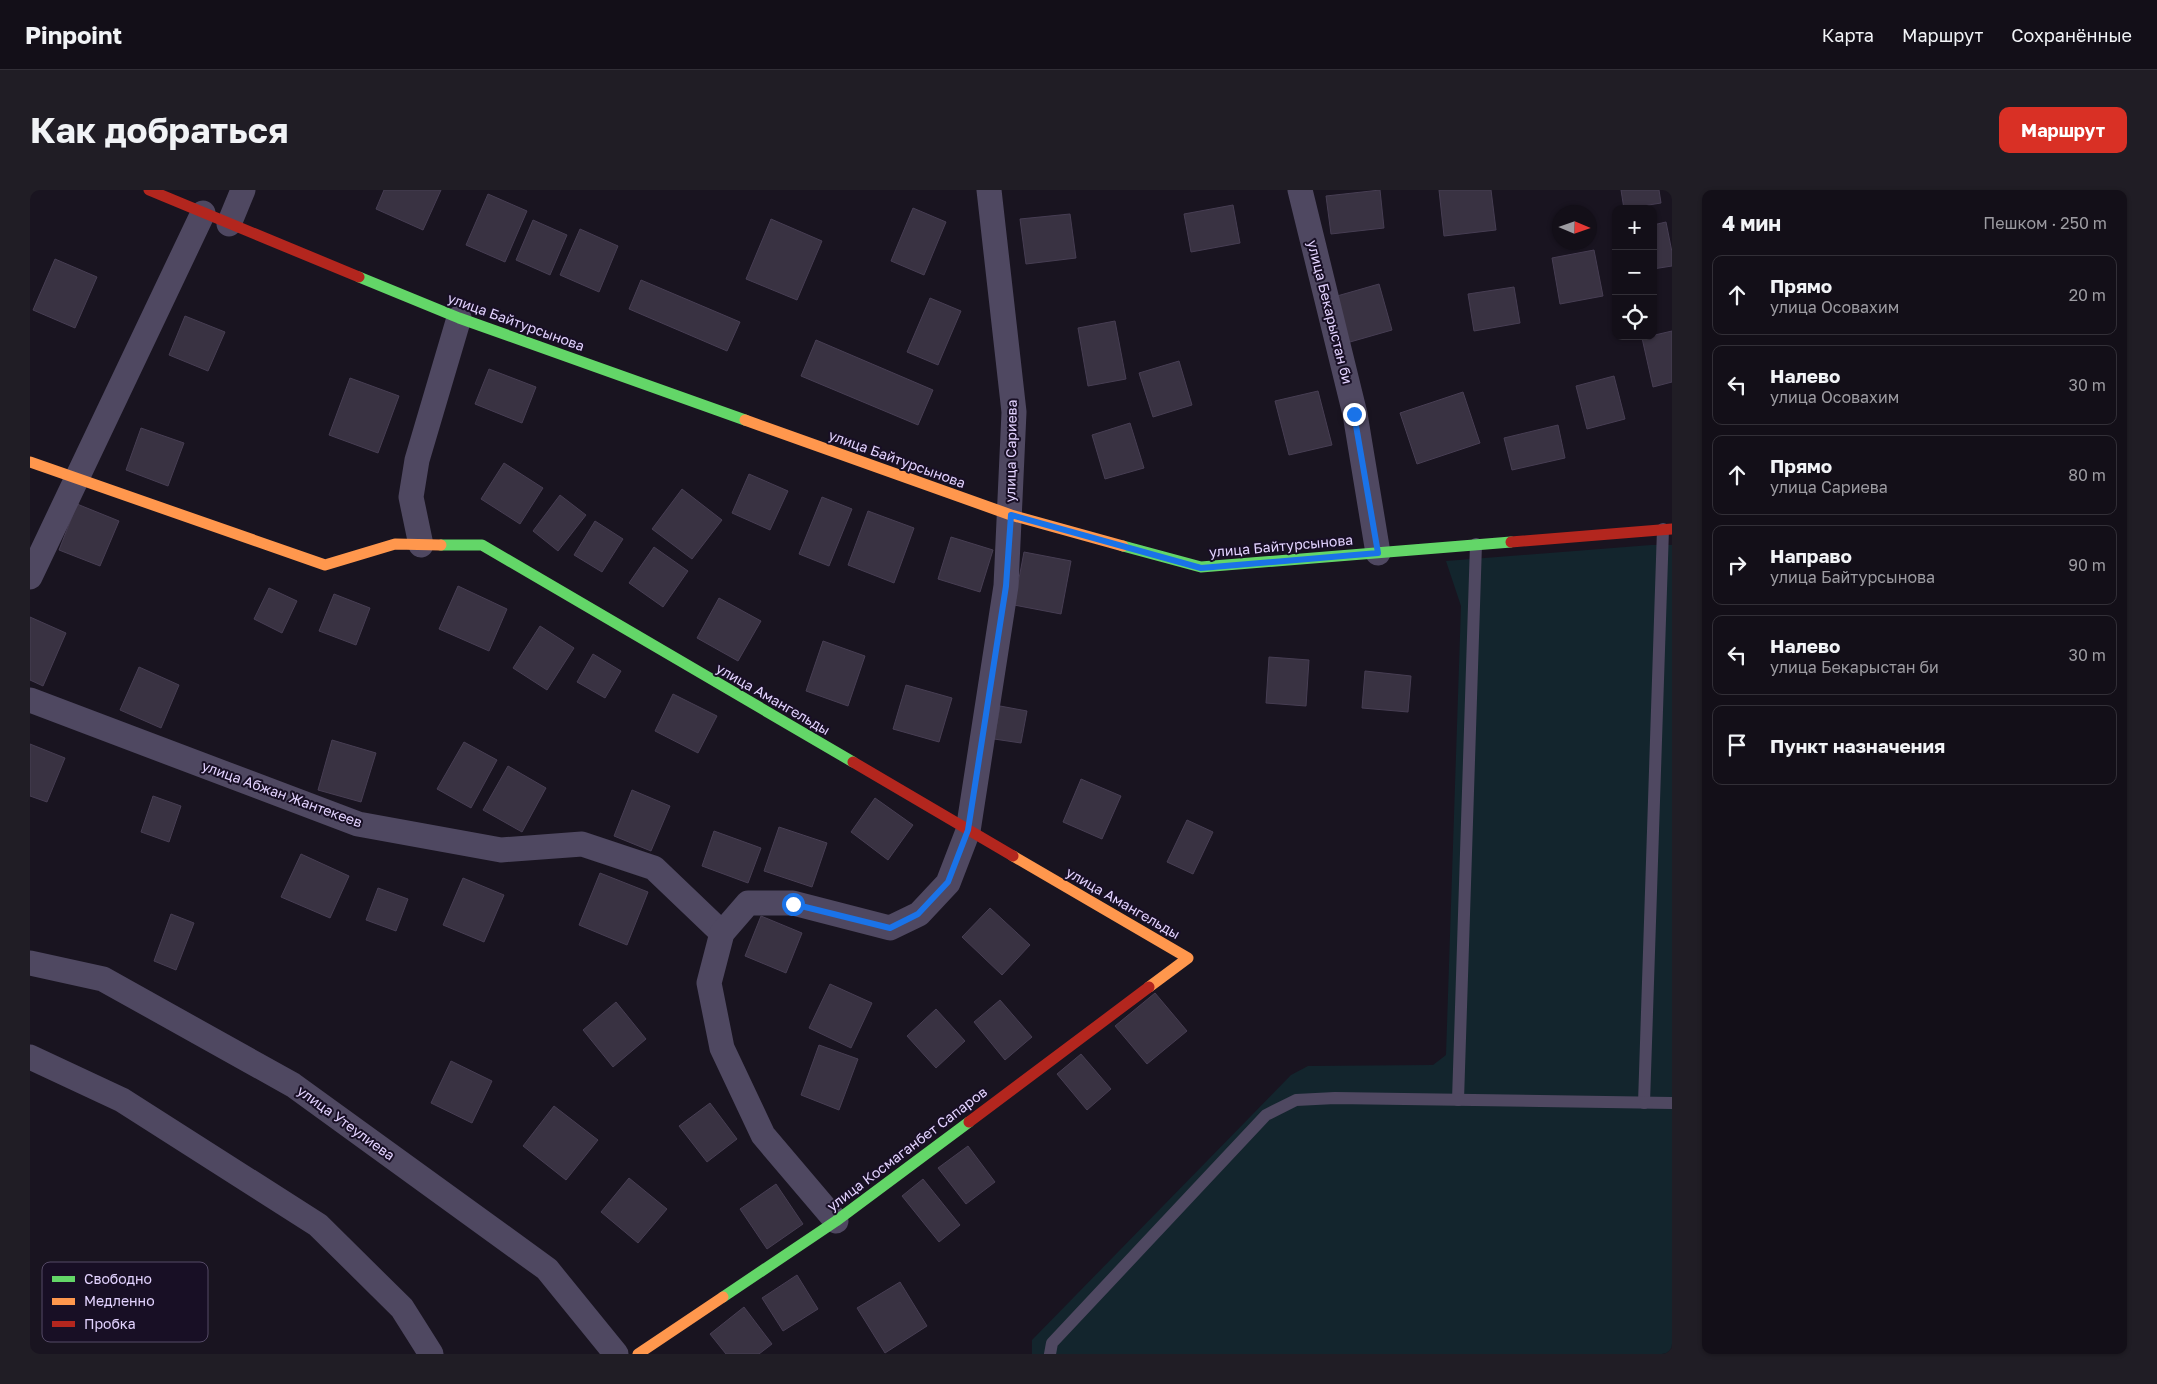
<!DOCTYPE html>
<html lang="ru">
<head>
<meta charset="utf-8">
<style>
  :root { --surface:#130f18; --page:#201d25; --text:#f1f3f6; --muted:#9d9ca2; --line:#322f37; --accent:#d93025 }
  body { margin:0; font-family:"Golos Text",sans-serif; background:var(--page); color:var(--text) }
  .controls { position:absolute; right:15px; top:15px; display:grid; overflow:hidden; border-radius:10px; box-shadow:0 1px 4px #0004 }
  .controls button { width:45px; height:45px; display:grid; place-items:center; padding:0; border:0; border-bottom:1px solid var(--line); background:var(--surface); color:var(--text); font:25px sans-serif }
  .compass { position:absolute; left:1522px; top:15px; width:45px; height:45px; border-radius:50%; background:var(--surface); box-shadow:0 1px 4px #0004; rotate:92deg }
  .stop { position:absolute; width:15px; height:15px; margin:-11px; border:4px solid #1a73e8; border-radius:50%; background:#fff }
  .stop.end { background:#1a73e8; border-color:#fff; box-shadow:0 1px 5px #0008 }
  .list { margin:0; padding:0; list-style:none }
  h2 { display:flex; justify-content:space-between; align-items:center; height:65px; margin:0; padding:0 20px; font-size:21px }
  h2 small { font-size:16px; font-weight:400; color:var(--muted) }
  .list li { display:grid; grid-template-columns:32px 1fr auto; gap:15px; align-items:center; box-sizing:border-box; height:80px; margin:0 10px 10px; padding:0 10px; border:1px solid var(--line); border-radius:10px }
  .list b { display:block; font-size:19px; white-space:nowrap }
  .list p { margin:0; font-size:16px; white-space:nowrap; color:var(--muted) }
  .list em { font-size:16px; font-style:normal; color:var(--muted) }
  .icon { flex:none; width:28px; height:28px; fill:none; stroke:currentColor; stroke-width:2; stroke-linecap:round; stroke-linejoin:round }
  .map { position:relative; flex:none; width:1642px; height:1164px; overflow:hidden; border-radius:10px }
  header { display:flex; align-items:center; gap:30px; box-sizing:border-box; height:70px; padding:0 25px; background:var(--surface); border-bottom:1px solid var(--line) }
  header strong { font-size:24px }
  nav { display:flex; gap:28px; margin-inline-start:auto; font-size:18px }
  .intro { display:flex; align-items:center; justify-content:space-between; box-sizing:border-box; height:120px; padding:0 30px }
  h1 { margin:0; font-size:35px }
  .button { padding:12px 22px; border-radius:10px; background:var(--accent); color:#fff; font-size:18px; font-weight:700 }
  main { display:flex; gap:30px; padding:0 30px }
  aside { flex:1; background:var(--surface); border-radius:10px; box-shadow:0 1px 4px #0004 }
  .map>svg:first-child { display:block }
  .green { fill:#13252d }
  .building { fill:#393242; stroke:#473e53 }
  .lines { fill:none; stroke-linecap:round; stroke-linejoin:round }
  .lane { stroke:#4f4861; stroke-width:12 }
  .street { stroke:#4f4861; stroke-width:25 }
  .fast { stroke:#63d668; stroke-width:11 }
  .slow { stroke:#ff974d; stroke-width:11 }
  .jam { stroke:#b3261e; stroke-width:11 }
  .route { stroke:#1a73e8; stroke-width:6 }
  .labels { text-anchor:middle; stroke-width:4; stroke-linejoin:round; paint-order:stroke }
  .street-label { font-size:14px; fill:#e3d3ff; stroke:#180f25 }
  .key { fill:#180f25; stroke:#554a66; stroke-width:1 }
  .key-label { font-size:14px; fill:#e3d3ff }
</style>
</head>
<body>
<header>
<strong>Pinpoint</strong>
<nav><a>Карта</a><a>Маршрут</a><a>Сохранённые</a></nav>
</header>
<div class="intro"><h1>Как добраться</h1><a class="button">Маршрут</a></div>
<main>
<div class="map">
<svg width="1642" height="1164" viewBox="0 0 1642 1164">
  <rect width="100%" height="100%" fill="#191420"/>
  <path class="green" d="M 1621,355 L 1642,355 L 1642,1164 L 1002,1164 L 1002,1150 L 1261,885 L 1278,876 L 1403,875 L 1416,865 L 1431,416 L 1416,371 Z"/>
  <g class="building">
    <path d="M 354,0 L 411,0 L 393,40 L 346,19 Z"/>
    <path d="M 1350,0 L 1354,38 L 1301,44 L 1296,6 Z"/>
    <path d="M 1409,0 L 1461,0 L 1466,40 L 1414,46 Z"/>
    <path d="M 1591,0 L 1629,0 L 1631,13 L 1594,19 Z"/>
    <path d="M 458,4 L 497,21 L 475,72 L 436,55 Z"/>
    <path d="M 1203,15 L 1210,53 L 1161,62 L 1154,24 Z"/>
    <path d="M 883,18 L 916,32 L 894,85 L 861,71 Z"/>
    <path d="M 1040,24 L 1046,68 L 996,74 L 990,29 Z"/>
    <path d="M 741,29 L 792,51 L 767,110 L 716,89 Z"/>
    <path d="M 503,30 L 537,45 L 520,85 L 486,70 Z"/>
    <path d="M 1636,32 L 1642,62 L 1642,76 L 1623,79 L 1623,35 Z"/>
    <path d="M 550,39 L 588,56 L 569,102 L 530,85 Z"/>
    <path d="M 1564,60 L 1573,106 L 1530,114 L 1522,68 Z"/>
    <path d="M 25,69 L 67,87 L 45,138 L 3,120 Z"/>
    <path d="M 611,90 L 710,132 L 697,161 L 599,119 Z"/>
    <path d="M 1349,94 L 1362,140 L 1313,154 L 1300,108 Z"/>
    <path d="M 1484,97 L 1490,133 L 1444,141 L 1438,104 Z"/>
    <path d="M 900,108 L 931,121 L 908,175 L 877,162 Z"/>
    <path d="M 155,126 L 195,142 L 178,181 L 139,165 Z"/>
    <path d="M 1085,131 L 1096,189 L 1058,196 L 1048,138 Z"/>
    <path d="M 1642,141 L 1642,192 L 1623,197 L 1612,148 Z"/>
    <path d="M 786,150 L 903,200 L 888,235 L 771,186 Z"/>
    <path d="M 1149,171 L 1162,215 L 1123,227 L 1109,183 Z"/>
    <path d="M 459,179 L 506,197 L 492,233 L 445,214 Z"/>
    <path d="M 1584,186 L 1595,229 L 1557,239 L 1546,196 Z"/>
    <path d="M 320,188 L 369,206 L 348,263 L 299,245 Z"/>
    <path d="M 1288,201 L 1302,255 L 1259,265 L 1245,211 Z"/>
    <path d="M 1433,202 L 1450,253 L 1387,274 L 1370,223 Z"/>
    <path d="M 1100,233 L 1114,278 L 1075,289 L 1062,245 Z"/>
    <path d="M 1528,235 L 1535,268 L 1482,280 L 1474,248 Z"/>
    <path d="M 111,238 L 154,253 L 138,296 L 96,280 Z"/>
    <path d="M 474,273 L 513,298 L 490,334 L 451,309 Z"/>
    <path d="M 719,284 L 758,301 L 740,340 L 702,323 Z"/>
    <path d="M 652,299 L 692,330 L 662,369 L 622,339 Z"/>
    <path d="M 530,305 L 556,325 L 528,361 L 503,341 Z"/>
    <path d="M 792,307 L 822,319 L 799,376 L 769,364 Z"/>
    <path d="M 47,314 L 89,331 L 70,376 L 29,360 Z"/>
    <path d="M 838,321 L 884,338 L 864,393 L 818,375 Z"/>
    <path d="M 565,331 L 593,349 L 572,382 L 544,365 Z"/>
    <path d="M 921,347 L 963,360 L 950,402 L 908,389 Z"/>
    <path d="M 624,357 L 658,381 L 633,417 L 599,393 Z"/>
    <path d="M 994,362 L 1041,371 L 1031,424 L 984,415 Z"/>
    <path d="M 428,396 L 477,419 L 459,461 L 409,439 Z"/>
    <path d="M 239,398 L 267,411 L 252,443 L 224,429 Z"/>
    <path d="M 304,404 L 340,418 L 326,455 L 289,441 Z"/>
    <path d="M 689,408 L 731,431 L 708,471 L 667,448 Z"/>
    <path d="M 0,427 L 36,443 L 13,496 L 0,490 Z"/>
    <path d="M 510,436 L 544,458 L 517,500 L 483,478 Z"/>
    <path d="M 793,451 L 835,466 L 818,516 L 776,501 Z"/>
    <path d="M 563,464 L 591,481 L 575,508 L 547,492 Z"/>
    <path d="M 1239,467 L 1279,470 L 1276,516 L 1236,513 Z"/>
    <path d="M 109,477 L 149,495 L 131,538 L 90,520 Z"/>
    <path d="M 1335,481 L 1381,486 L 1378,522 L 1332,518 Z"/>
    <path d="M 876,495 L 922,508 L 909,552 L 863,539 Z"/>
    <path d="M 643,504 L 687,526 L 668,563 L 625,541 Z"/>
    <path d="M 970,516 L 997,521 L 991,553 L 964,549 Z"/>
    <path d="M 302,550 L 346,563 L 331,612 L 288,600 Z"/>
    <path d="M 434,552 L 467,570 L 441,618 L 407,599 Z"/>
    <path d="M 0,554 L 35,568 L 17,612 L 0,606 Z"/>
    <path d="M 478,576 L 516,598 L 492,642 L 453,620 Z"/>
    <path d="M 1051,589 L 1091,606 L 1072,649 L 1033,632 Z"/>
    <path d="M 602,600 L 640,616 L 621,661 L 584,646 Z"/>
    <path d="M 123,606 L 151,616 L 139,652 L 111,642 Z"/>
    <path d="M 845,608 L 883,635 L 858,670 L 821,642 Z"/>
    <path d="M 1157,630 L 1183,642 L 1163,684 L 1137,672 Z"/>
    <path d="M 749,637 L 797,653 L 782,697 L 734,681 Z"/>
    <path d="M 684,641 L 731,658 L 718,693 L 672,676 Z"/>
    <path d="M 271,664 L 319,686 L 300,728 L 251,707 Z"/>
    <path d="M 570,683 L 618,702 L 597,755 L 549,735 Z"/>
    <path d="M 433,688 L 474,705 L 454,752 L 413,735 Z"/>
    <path d="M 348,698 L 378,709 L 366,741 L 336,730 Z"/>
    <path d="M 960,718 L 1000,755 L 972,785 L 932,747 Z"/>
    <path d="M 141,724 L 164,733 L 146,780 L 124,771 Z"/>
    <path d="M 731,726 L 772,743 L 756,783 L 715,766 Z"/>
    <path d="M 800,794 L 842,813 L 821,858 L 779,838 Z"/>
    <path d="M 1125,803 L 1157,841 L 1117,874 L 1085,836 Z"/>
    <path d="M 970,810 L 1002,847 L 975,870 L 944,832 Z"/>
    <path d="M 586,812 L 616,849 L 583,877 L 553,840 Z"/>
    <path d="M 906,819 L 935,851 L 906,878 L 877,846 Z"/>
    <path d="M 789,855 L 828,869 L 809,920 L 771,905 Z"/>
    <path d="M 1051,864 L 1081,899 L 1057,920 L 1027,884 Z"/>
    <path d="M 421,871 L 462,891 L 442,933 L 401,913 Z"/>
    <path d="M 680,913 L 707,949 L 677,972 L 649,936 Z"/>
    <path d="M 524,916 L 568,950 L 536,990 L 493,956 Z"/>
    <path d="M 938,956 L 965,992 L 936,1014 L 908,978 Z"/>
    <path d="M 599,988 L 637,1019 L 608,1053 L 571,1022 Z"/>
    <path d="M 893,989 L 930,1035 L 909,1052 L 872,1006 Z"/>
    <path d="M 746,994 L 773,1034 L 737,1059 L 710,1019 Z"/>
    <path d="M 767,1085 L 788,1119 L 753,1141 L 732,1108 Z"/>
    <path d="M 870,1092 L 897,1136 L 855,1163 L 827,1118 Z"/>
    <path d="M 714,1117 L 742,1154 L 729,1164 L 696,1164 L 680,1144 Z"/>
  </g>
  <g class="lines">
    <g class="lane">
      <path d="M 1428,910 L 1446,354"/>
      <path d="M 1614,913 L 1633,339"/>
      <path d="M 1020,1164 L 1022,1153 L 1236,925 L 1266,910 L 1305,908 L 1642,913"/>
    </g>
    <g class="street">
      <path d="M 1270,0 L 1325,224 L 1348,363"/>
      <path d="M 199,34 L 213,0"/>
      <path d="M 391,355 L 381,307 L 387,270 L 429,128"/>
      <path d="M 0,387 L 173,23"/>
      <path d="M 0,510 L 328,634 L 471,660 L 552,654 L 624,678 L 692,743"/>
      <path d="M 0,773 L 73,789 L 263,895 L 517,1079 L 586,1164"/>
      <path d="M 0,867 L 92,910 L 288,1035 L 372,1118 L 401,1164"/>
      <path d="M 806,1031 L 733,945 L 692,858 L 679,793 L 692,743 L 718,713 L 763,713 L 860,738 L 889,724 L 918,693 L 938,641 L 976,396 L 984,222 L 959,0"/>
    </g>
    <g class="fast">
      <path d="M 329,87 L 429,128 L 715,230"/>
      <path d="M 411,355 L 452,355 L 823,572"/>
      <path d="M 1093,356 L 1171,377 L 1481,352"/>
      <path d="M 693,1107 L 806,1031 L 939,932"/>
    </g>
    <g class="slow">
      <path d="M 715,230 L 981,325 L 1093,356"/>
      <path d="M 0,272 L 295,375 L 365,354 L 411,355"/>
      <path d="M 983,666 L 1158,768 L 1119,797"/>
      <path d="M 608,1164 L 693,1107"/>
    </g>
    <g class="jam">
      <path d="M 119,0 L 329,87"/>
      <path d="M 1481,352 L 1642,339"/>
      <path d="M 823,572 L 983,666"/>
      <path d="M 939,932 L 1119,797"/>
    </g>
  </g>
  <g class="lines">
    <path class="route" d="M 763,714 L 860,738 L 888,724 L 918,692 L 938,640 L 976,396 L 981,325 L 1171,378 L 1348,363 L 1324,224"/>
  </g>
  <g class="labels">
    <g class="street-label">
      <text transform="translate(1300 122) rotate(76)" y="5">улица Бекарыстан би</text>
      <text transform="translate(486 132) rotate(20)" y="5">улица Байтурсынова</text>
      <text transform="translate(981 261) rotate(-89)" y="5">улица Сариева</text>
      <text transform="translate(867 269) rotate(20)" y="5">улица Байтурсынова</text>
      <text transform="translate(1251 356) rotate(-5)" y="5">улица Байтурсынова</text>
      <text transform="translate(743 509) rotate(30)" y="5">улица Амангельды</text>
      <text transform="translate(252 604) rotate(20)" y="5">улица Абжан Жантекеев</text>
      <text transform="translate(1093 713) rotate(30)" y="5">улица Амангельды</text>
      <text transform="translate(316 933) rotate(36)" y="5">улица Утеулиева</text>
      <text transform="translate(877 959) rotate(-37)" y="5">улица Космаганбет Сапаров</text>
    </g>
  </g>
  <rect x="12" y="1072" width="166" height="80" rx="8" class="key"/>
  <rect x="22" y="1086" width="23" height="6" fill="#63d668"/>
  <rect x="22" y="1108" width="23" height="7" fill="#ff974d"/>
  <rect x="22" y="1131" width="23" height="6" fill="#b3261e"/>
  <g class="key-label">
    <text x="54" y="1094">Свободно</text>
    <text x="54" y="1116">Медленно</text>
    <text x="54" y="1139">Пробка</text>
  </g>
</svg>
<div class="controls">
<button>+</button>
<button>−</button>
<button><svg class="icon" aria-label="locate" viewBox="0 0 24 24"><circle cx="12" cy="12" r="6"/><path d="M12 2v4M12 18v4M2 12h4M18 12h4"/></svg></button>
</div>
<svg class="compass" viewBox="-18 -18 36 36"><path d="M0-13l5 13h-10z" fill="#e53935"/><path d="M0 13l5-13h-10z" fill="#9d9ca2"/></svg>
<div class="stop" style="left:763px;top:714px"></div>
<div class="stop end" style="left:1324px;top:224px"></div>
</div>
<aside>
<h2>4 мин<small>Пешком · 250 m</small></h2>
<ul class="list">
<li><svg class="icon" aria-label="ahead" viewBox="0 0 24 24"><path d="M12 20V5M6 11l6-6 6 6"/></svg><div><b>Прямо</b><p>улица Осовахим</p></div><em>20 m</em></li>
<li><svg class="icon" aria-label="left" viewBox="0 0 24 24"><path d="M17 20v-9H6M10 6l-5 5 5 5"/></svg><div><b>Налево</b><p>улица Осовахим</p></div><em>30 m</em></li>
<li><svg class="icon" aria-label="ahead" viewBox="0 0 24 24"><path d="M12 20V5M6 11l6-6 6 6"/></svg><div><b>Прямо</b><p>улица Сариева</p></div><em>80 m</em></li>
<li><svg class="icon" aria-label="right" viewBox="0 0 24 24"><path d="M7 20v-9h11M14 6l5 5-5 5"/></svg><div><b>Направо</b><p>улица Байтурсынова</p></div><em>90 m</em></li>
<li><svg class="icon" aria-label="left" viewBox="0 0 24 24"><path d="M17 20v-9H6M10 6l-5 5 5 5"/></svg><div><b>Налево</b><p>улица Бекарыстан би</p></div><em>30 m</em></li>
<li><svg class="icon" aria-label="arrive" viewBox="0 0 24 24"><path d="M6 21V4h12l-3 4 3 4H6"/></svg><div><b>Пункт назначения</b></div></li>
</ul>
</aside>
</main>
</body>
</html>
